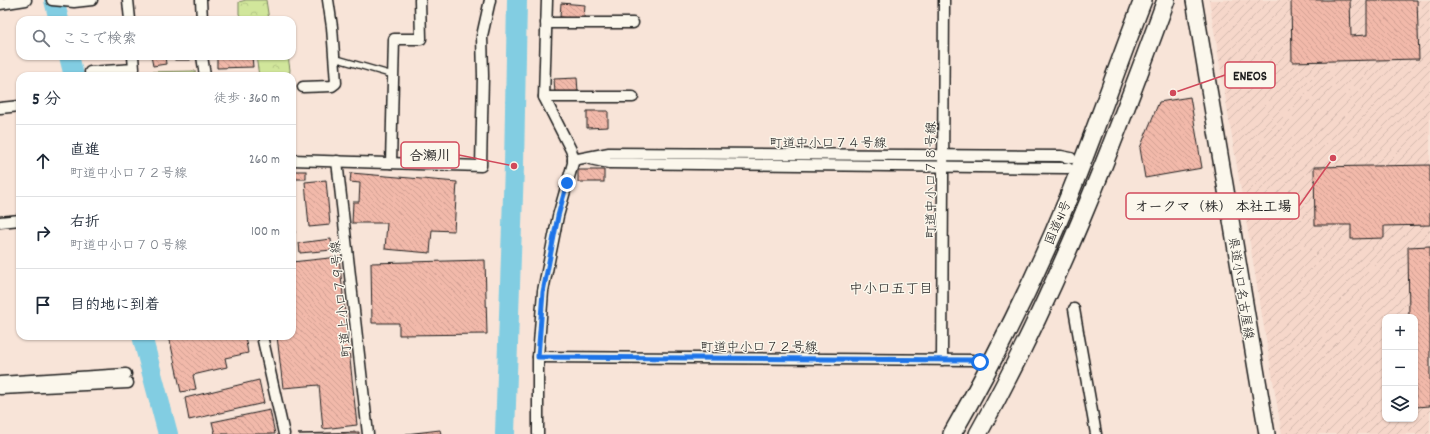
<!DOCTYPE html>
<html lang="ja">
<head>
<meta charset="utf-8">
<style>
  :root { --surface:#fff; --page:#f2f2f3; --text:#1f2937; --muted:#747a83; --line:#e0e1e3 }
  body { margin:0; font-family:Dekko,"Klee One",sans-serif; background:var(--page); color:var(--text) }
  .controls { position:absolute; right:12px; bottom:12px; display:grid; overflow:hidden; border-radius:8px; box-shadow:0 1px 3px #0004 }
  .controls button { width:36px; height:36px; display:grid; place-items:center; padding:0; border:0; border-bottom:1px solid var(--line); background:var(--surface); color:var(--text); font:20px sans-serif }
  .stop { position:absolute; width:12px; height:12px; margin:-9px; border:3px solid #1a73e8; border-radius:50%; background:#fff }
  .stop.end { background:#1a73e8; border-color:#fff; box-shadow:0 1px 4px #0008 }
  .list { margin:0; padding:0; list-style:none }
  h2 { display:flex; justify-content:space-between; align-items:center; height:52px; margin:0; padding:0 16px; font-size:17px }
  h2 small { font-size:13px; font-weight:400; color:var(--muted) }
  .list li { display:grid; grid-template-columns:26px 1fr auto; gap:12px; align-items:center; box-sizing:border-box; height:72px; padding:0 16px; border-top:1px solid var(--line) }
  .list b { display:block; font-size:15px; white-space:nowrap }
  .list p { margin:0; font-size:13px; white-space:nowrap; color:var(--muted) }
  .list em { font-size:13px; font-style:normal; color:var(--muted) }
  .icon { flex:none; width:22px; height:22px; fill:none; stroke:currentColor; stroke-width:2; stroke-linecap:round; stroke-linejoin:round }
  .map { position:relative; flex:none; width:1430px; height:434px; overflow:hidden }
  .search { position:absolute; background:var(--surface); box-shadow:0 1px 3px #0004; left:16px; top:16px; width:280px; height:44px; display:flex; align-items:center; gap:10px; box-sizing:border-box; padding:0 14px; border-radius:12px; color:var(--muted); font-size:15px }
  .panel { position:absolute; background:var(--surface); box-shadow:0 1px 3px #0004; left:16px; top:72px; width:280px; height:268px; border-radius:12px }
  .map>svg:first-child { display:block }
  .industrial { fill:url(#industrial-furrows); fill-rule:evenodd }
  .forest { fill:url(#forest-crowns); stroke:#76815c }
  .park { fill:url(#park-tufts); stroke:#76815c }
  .lines { fill:none; stroke-linecap:round; stroke-linejoin:round }
  .river { stroke:#82cde2; stroke-width:20 }
  .building { fill:url(#building-back-hatch); stroke:#1c1c1c }
  .service-casing { stroke:#1c1c1c; stroke-width:8 }
  .minor-casing { stroke:#1c1c1c; stroke-width:13 }
  .secondary-casing { stroke:#1c1c1c; stroke-width:18 }
  .trunk-casing { stroke:#1c1c1c; stroke-width:20 }
  .service { stroke:#fbf7ec; stroke-width:5 }
  .minor { stroke:#fbf7ec; stroke-width:10 }
  .secondary { stroke:#fbf7ec; stroke-width:15 }
  .trunk { stroke:#fbf7ec; stroke-width:17 }
  .route { stroke:#1a73e8; stroke-width:5 }
  .labels { text-anchor:middle; stroke-width:3; stroke-linejoin:round; paint-order:stroke }
  .street-label { font-size:13px; fill:#1c1c1c; stroke:#fbf7ec }
  .neighbourhood-label { font-size:14px; fill:#1c1c1c; stroke:#fbf7ec }
  .leader { fill:none; stroke:#d1495b; stroke-width:1.5 }
  .callout-dot { fill:#d1495b; stroke:#fbf7ec; stroke-width:1.5 }
  .callout { fill:#fbf7ec; stroke:#d1495b; stroke-width:1.5 }
  .callout-label { font-size:14px; text-anchor:middle; font-weight:bold; fill:#1c1c1c }
</style>
</head>
<body>
<div class="map">
<svg width="1430" height="434" viewBox="0 0 1430 434">
  <defs>
    <pattern id="industrial-furrows" width="10" height="10" patternUnits="userSpaceOnUse"><rect width="10" height="10" fill="#f6d7ca"/><path d="M-1 1l2-2M0 10L10 0M9 11l2-2" fill="none" stroke="#d2b8ad"/></pattern>
    <pattern id="forest-crowns" width="20" height="18" patternUnits="userSpaceOnUse"><rect width="20" height="18" fill="#d1e69b"/><path d="M2 6a3 3 0 1 1 6 0M12 15a3 3 0 1 1 6 0" fill="none" stroke="#b3c585"/></pattern>
    <pattern id="park-tufts" width="24" height="20" patternUnits="userSpaceOnUse"><rect width="24" height="20" fill="#d1e69b"/><path d="M3 7l-1-3M5 7V3M7 7l1-3M15 17l-1-3M17 17v-4M19 17l1-3" fill="none" stroke="#b3c585"/></pattern>
    <pattern id="building-back-hatch" width="6" height="6" patternUnits="userSpaceOnUse"><rect width="6" height="6" fill="#f2b9aa"/><path d="M-1 5l2 2M0 0l6 6M5-1l2 2" fill="none" stroke="#cf9e92"/></pattern>
  </defs>
  <rect width="100%" height="100%" fill="#f8e4d8"/>
  <filter id="ink" filterUnits="userSpaceOnUse"><feTurbulence type="fractalNoise" baseFrequency=".025" numOctaves="2"/><feDisplacementMap in="SourceGraphic" scale="8" xChannelSelector="R" yChannelSelector="G"/><feConvolveMatrix kernelMatrix="1 2 1 2 8 2 1 2 1" color-interpolation-filters="sRGB"/></filter>
  <g filter="url(#ink)">
    <path class="industrial" d="M 1209,0 L 1430,0 L 1430,434 L 1282,434 ZM 1385,317 L 1415,317 L 1415,419 L 1385,419 Z"/>
    <g class="forest">
      <path d="M 246,0 L 266,0 L 269,20 L 243,20 L 239,14 L 239,2 Z"/>
      <path d="M 256,56 L 288,56 L 290,70 L 289,76 L 259,76 Z"/>
    </g>
    <path class="park" d="M 195,71 L 196,76 L 139,76 L 139,72 Z"/>
    <g class="lines">
      <g class="river">
        <path d="M 54,0 L 59,20"/>
        <path d="M 69,56 L 74,76"/>
        <path d="M 142,336 L 168,434"/>
        <path d="M 505,434 L 514,166 L 517,0"/>
      </g>
    </g>
    <g class="building">
      <path d="M 1291,0 L 1350,0 L 1351,36 L 1367,35 L 1367,0 L 1417,0 L 1419,59 L 1292,62 Z"/>
      <path d="M 561,3 L 585,5 L 584,19 L 560,17 Z"/>
      <rect x="174" y="18" width="16" height="2"/>
      <path d="M 151,56 L 165,56 L 166,64 L 153,66 Z"/>
      <rect x="175" y="56" width="15" height="4"/>
      <path d="M 217,56 L 252,56 L 253,67 L 217,68 Z"/>
      <path d="M 577,78 L 578,92 L 555,93 L 554,79 Z"/>
      <path d="M 1190,97 L 1202,168 L 1145,178 L 1140,148 L 1159,102 Z"/>
      <path d="M 587,111 L 608,111 L 608,127 L 587,128 Z"/>
      <path d="M 1430,165 L 1430,225 L 1384,226 L 1384,238 L 1351,239 L 1351,225 L 1315,225 L 1314,167 Z"/>
      <rect x="578" y="170" width="26" height="12"/>
      <rect x="292" y="171" width="14" height="8"/>
      <path d="M 351,173 L 457,182 L 454,231 L 432,230 L 430,253 L 385,249 L 387,223 L 352,223 L 353,202 L 359,202 L 360,183 L 350,182 Z"/>
      <path d="M 326,180 L 330,225 L 309,227 L 305,182 Z"/>
      <path d="M 292,205 L 295,233 L 292,233 Z"/>
      <path d="M 331,239 L 332,250 L 300,253 L 299,243 Z"/>
      <path d="M 1430,246 L 1430,406 L 1415,407 L 1415,317 L 1409,317 L 1408,247 Z"/>
      <path d="M 339,257 L 357,425 L 323,429 L 319,385 L 283,388 L 277,336 L 292,336 L 292,262 Z"/>
      <path d="M 485,260 L 487,334 L 399,335 L 399,323 L 372,323 L 371,263 Z"/>
      <path d="M 169,336 L 245,336 L 248,353 L 225,358 L 227,367 L 193,375 L 196,389 L 181,392 Z"/>
      <path d="M 259,380 L 264,403 L 189,420 L 185,398 Z"/>
      <path d="M 270,410 L 275,434 L 215,434 L 212,422 Z"/>
      <path d="M 440,430 L 441,434 L 406,434 Z"/>
      <path d="M 359,432 L 359,434 L 298,434 Z"/>
    </g>
    <g class="lines">
      <g class="service-casing">
        <path id="service" d="M 334,58 L 393,75"/>
      </g>
      <g class="minor-casing">
        <g id="minor">
          <path d="M 52,0 L 74,2 L 92,0"/>
          <path d="M 128,0 L 130,20"/>
          <path d="M 201,0 L 202,20"/>
          <path d="M 0,4 L 26,0"/>
          <path d="M 546,23 L 633,23"/>
          <path d="M 202,56 L 205,76"/>
          <path d="M 90,72 L 134,69 L 133,56"/>
          <path d="M 303,87 L 332,86 L 336,83 L 332,27 L 328,0"/>
          <path d="M 544,97 L 633,97"/>
          <path d="M 0,108 L 20,106"/>
          <path d="M 590,159 L 609,163 L 1068,168"/>
          <path d="M 292,160 L 481,166 L 483,76 L 482,36 L 490,0"/>
          <path d="M 573,160 L 609,153 L 1061,156 L 1071,158"/>
          <path d="M 337,161 L 368,434"/>
          <path d="M 391,163 L 394,39 L 421,39 L 420,0"/>
          <path d="M 0,222 L 20,220"/>
          <path d="M 1074,309 L 1096,434"/>
          <path d="M 262,336 L 284,434"/>
          <path d="M 538,357 L 972,360 L 980,362"/>
          <path d="M 942,360 L 944,0"/>
          <path d="M 0,382 L 126,374"/>
          <path d="M 0,389 L 128,383"/>
          <path d="M 538,434 L 538,357 L 543,291 L 558,216 L 573,163 L 573,156 L 571,150 L 544,97 L 547,0"/>
        </g>
      </g>
      <g class="secondary-casing">
        <path id="secondary" d="M 1194,0 L 1267,434"/>
      </g>
      <g class="trunk-casing">
        <g id="trunk">
          <path d="M 952,434 C 995,359 1034,281 1067,201 C 1094,135 1117,67 1143,0"/>
          <path d="M 978,434 C 1055,296 1112,148 1166,0"/>
        </g>
      </g>
      <use href="#service" class="service"/>
      <use href="#minor" class="minor"/>
      <use href="#secondary" class="secondary"/>
      <use href="#trunk" class="trunk"/>
    </g>
  </g>
  <g class="lines" filter="url(#ink)">
    <path class="route" d="M 567,183 L 558,216 L 543,292 L 538,357 L 972,360 L 980,362"/>
  </g>
  <g class="labels">
    <g class="street-label">
      <text x="828" y="147">町道中小口７４号線</text>
      <text transform="translate(930 180) rotate(-90)" y="5">町道中小口７８号線</text>
      <text transform="translate(1057 222) rotate(-67)" y="5">国道41号</text>
      <text transform="translate(1242 288) rotate(81)" y="5">県道小口名古屋線</text>
      <text transform="translate(340 299) rotate(-96)" y="5">町道上小口７９号線</text>
      <text x="759" y="351">町道中小口７２号線</text>
    </g>
    <g class="neighbourhood-label">
      <text x="891" y="293">中小口五丁目</text>
    </g>
  </g>
  <path class="leader" d="M1173 93L1225 75M514 166L459 155M1333 158L1299 206"/>
  <g class="callout-dot">
    <circle cx="1173" cy="93" r="4"/>
    <circle cx="514" cy="166" r="4"/>
    <circle cx="1333" cy="158" r="4"/>
  </g>
  <g class="callout">
    <rect x="1225" y="62" width="50" height="26" rx="4"/>
    <rect x="401" y="142" width="58" height="26" rx="4"/>
    <rect x="1126" y="193" width="173" height="26" rx="4"/>
  </g>
  <g class="callout-label">
    <text x="1250" y="80">ENEOS</text>
    <text x="430" y="160">合瀬川</text>
    <text x="1213" y="211">オークマ（株） 本社工場</text>
  </g>
</svg>
<div class="controls">
<button>+</button>
<button>−</button>
<button><svg class="icon" aria-label="layers" viewBox="0 0 24 24"><path d="M12 4l9 5-9 5-9-5zM3 14l9 5 9-5"/></svg></button>
</div>
<div class="stop" style="left:980px;top:362px"></div>
<div class="stop end" style="left:567px;top:183px"></div>
<div class="search"><svg class="icon" aria-label="search" viewBox="0 0 24 24"><circle cx="10" cy="10" r="6"/><path d="M15 15l6 6"/></svg>ここで検索</div>
<section class="panel">
<h2>5 分<small>徒歩 · 360 m</small></h2>
<ul class="list">
<li><svg class="icon" aria-label="ahead" viewBox="0 0 24 24"><path d="M12 20V5M6 11l6-6 6 6"/></svg><div><b>直進</b><p>町道中小口７２号線</p></div><em>260 m</em></li>
<li><svg class="icon" aria-label="right" viewBox="0 0 24 24"><path d="M7 20v-9h11M14 6l5 5-5 5"/></svg><div><b>右折</b><p>町道中小口７０号線</p></div><em>100 m</em></li>
<li><svg class="icon" aria-label="arrive" viewBox="0 0 24 24"><path d="M6 21V4h12l-3 4 3 4H6"/></svg><div><b>目的地に到着</b></div></li>
</ul>
</section>
</div>
</body>
</html>
